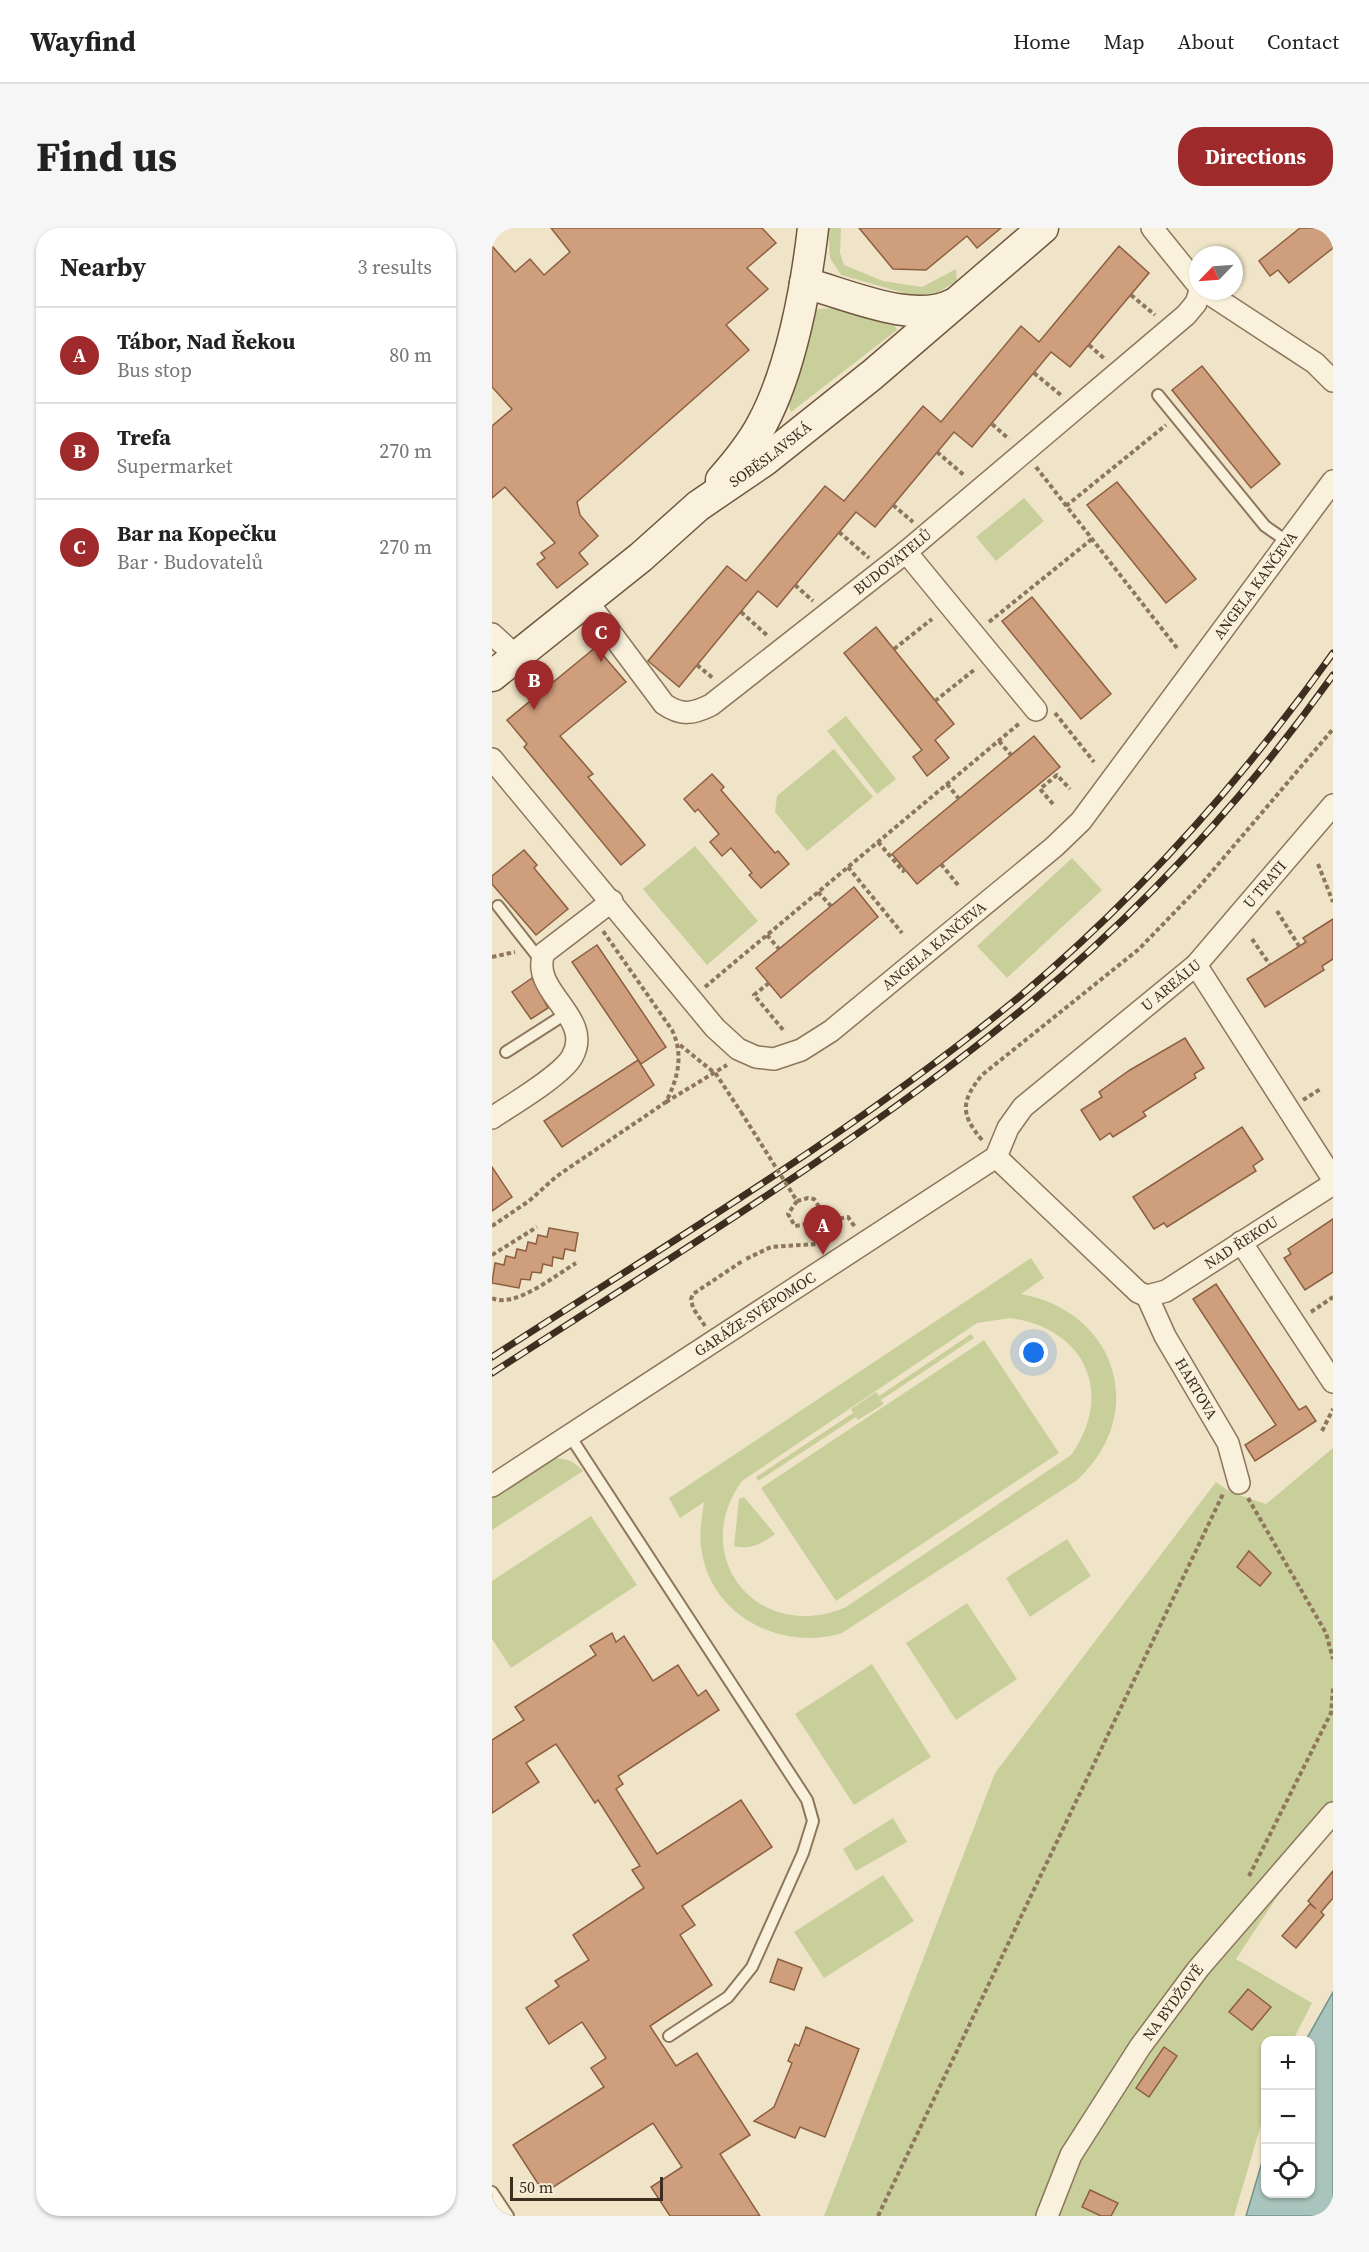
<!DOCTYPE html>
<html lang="en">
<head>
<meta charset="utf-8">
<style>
  :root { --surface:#fff; --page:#f6f6f6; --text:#222; --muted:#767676; --line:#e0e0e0; --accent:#9e2a2b }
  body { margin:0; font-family:"Source Serif 4",serif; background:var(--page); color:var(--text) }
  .controls { position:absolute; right:18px; bottom:18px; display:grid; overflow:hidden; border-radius:12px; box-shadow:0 2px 4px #0004 }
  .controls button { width:54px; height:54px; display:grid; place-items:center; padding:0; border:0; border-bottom:2px solid var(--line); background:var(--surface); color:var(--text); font:30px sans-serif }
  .compass { position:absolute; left:697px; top:18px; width:54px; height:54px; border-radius:50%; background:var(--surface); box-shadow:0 2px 4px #0004; rotate:245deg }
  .scale { position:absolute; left:18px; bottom:15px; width:153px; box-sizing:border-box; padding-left:6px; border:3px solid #3d2e20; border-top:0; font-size:16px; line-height:21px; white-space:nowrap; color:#3d2e20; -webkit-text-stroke:4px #f7eed8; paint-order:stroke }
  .you { position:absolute; left:542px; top:1125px; width:21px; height:21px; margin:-15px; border:4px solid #fff; border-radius:50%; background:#1a73e8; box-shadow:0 0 0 9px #1a73e833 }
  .badge { display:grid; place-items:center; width:39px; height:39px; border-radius:50%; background:var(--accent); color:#fff; font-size:20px; font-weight:700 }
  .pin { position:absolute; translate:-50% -50px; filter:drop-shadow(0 2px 3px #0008) }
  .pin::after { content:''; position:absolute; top:32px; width:21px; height:18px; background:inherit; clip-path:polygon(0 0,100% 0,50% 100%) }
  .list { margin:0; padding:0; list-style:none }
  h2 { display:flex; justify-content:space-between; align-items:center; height:78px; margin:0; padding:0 24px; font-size:26px }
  h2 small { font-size:20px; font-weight:400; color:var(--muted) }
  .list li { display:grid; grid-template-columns:39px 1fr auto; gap:18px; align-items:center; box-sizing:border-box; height:96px; padding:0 24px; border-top:2px solid var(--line) }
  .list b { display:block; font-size:22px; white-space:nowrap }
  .list p { margin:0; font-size:20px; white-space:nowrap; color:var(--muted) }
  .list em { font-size:20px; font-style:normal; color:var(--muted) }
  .icon { flex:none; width:33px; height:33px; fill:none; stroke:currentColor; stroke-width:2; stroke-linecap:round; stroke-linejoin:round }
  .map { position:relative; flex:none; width:841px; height:1988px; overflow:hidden; border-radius:24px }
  header { display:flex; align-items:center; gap:36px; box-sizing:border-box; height:84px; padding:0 30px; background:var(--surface); border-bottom:2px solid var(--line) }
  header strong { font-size:28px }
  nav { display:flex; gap:33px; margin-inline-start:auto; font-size:21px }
  .intro { display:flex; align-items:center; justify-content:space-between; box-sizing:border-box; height:144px; padding:0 36px }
  h1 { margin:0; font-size:42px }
  .button { padding:15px 27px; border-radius:24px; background:var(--accent); color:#fff; font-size:21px; font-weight:700 }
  main { display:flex; gap:36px; padding:0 36px }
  aside { flex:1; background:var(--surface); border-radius:24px; box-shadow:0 2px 4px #0004 }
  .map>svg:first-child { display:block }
  .green { fill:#c9cf9b; fill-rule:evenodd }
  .water { fill:#a9c4bc; stroke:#6f938a; stroke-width:1.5 }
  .building { fill:#cf9f7d; stroke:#8d5f41; stroke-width:1.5 }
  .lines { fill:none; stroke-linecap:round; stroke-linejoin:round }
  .lane-casing { stroke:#8d765c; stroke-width:14 }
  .street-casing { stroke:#8d765c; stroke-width:24 }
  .secondary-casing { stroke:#6f573f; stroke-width:33 }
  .path { stroke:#8d765c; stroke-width:4; stroke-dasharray:4.5 3; stroke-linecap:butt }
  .lane { stroke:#faf1dc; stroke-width:10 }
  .street { stroke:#faf1dc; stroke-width:21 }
  .secondary { stroke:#faf1dc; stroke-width:30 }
  .rail-casing { stroke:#3d2e20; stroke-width:7 }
  .rail { stroke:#f7eed8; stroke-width:4.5; stroke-dasharray:14; stroke-linecap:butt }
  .path-bridge { stroke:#8d765c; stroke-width:4; stroke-dasharray:4.5 3; stroke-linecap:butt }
  .labels { text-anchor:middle; stroke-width:4.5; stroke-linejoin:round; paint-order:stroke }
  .street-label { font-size:15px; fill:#3d2e20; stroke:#f7eed8 }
</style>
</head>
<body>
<header>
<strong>Wayfind</strong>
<nav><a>Home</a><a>Map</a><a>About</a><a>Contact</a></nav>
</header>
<div class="intro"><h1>Find us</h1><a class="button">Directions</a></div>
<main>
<aside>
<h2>Nearby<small>3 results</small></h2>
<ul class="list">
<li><span class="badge">A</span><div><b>Tábor, Nad Řekou</b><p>Bus stop</p></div><em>80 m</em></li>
<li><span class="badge">B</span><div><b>Trefa</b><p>Supermarket</p></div><em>270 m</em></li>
<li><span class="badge">C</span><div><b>Bar na Kopečku</b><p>Bar · Budovatelů</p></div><em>270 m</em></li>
</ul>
</aside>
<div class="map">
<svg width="841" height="1988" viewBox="0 0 841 1988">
  <rect width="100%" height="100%" fill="#f0e4c8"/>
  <g class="green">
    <path d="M 336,0 L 349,0 L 348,25 L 352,37 L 391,53 L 430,59 L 464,41 L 465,53 L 440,68 L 426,69 L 349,47 L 338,30 Z"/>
    <path d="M 343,80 L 400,92 L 405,102 L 299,184 L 296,176 L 316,86 L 324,81 Z"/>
    <path d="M 532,270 L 552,293 L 504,333 L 484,309 Z"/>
    <path d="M 354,488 L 404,551 L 385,566 L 335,503 Z"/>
    <path d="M 342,521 L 381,569 L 315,623 L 283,584 L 285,568 Z"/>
    <path d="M 203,618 L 266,693 L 215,737 L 151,661 Z"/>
    <path d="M 580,630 L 610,662 L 515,750 L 485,718 Z"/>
    <path d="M 539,1030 L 552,1050 L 529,1066 C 626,1084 657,1187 584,1253 L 350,1405 C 288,1424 217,1387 209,1319 C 207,1304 210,1289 212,1274 L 188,1290 L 177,1270 ZM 518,1090 C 593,1100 623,1165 579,1227 L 354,1379 C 267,1417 195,1329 250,1253 L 485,1095 Z"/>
    <path d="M 479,1106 L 482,1110 L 389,1172 L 392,1176 L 366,1192 L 364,1189 L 266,1253 L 264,1249 L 361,1185 L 359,1181 L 384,1164 L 387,1168 Z"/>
    <path d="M 492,1112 L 567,1225 L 344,1373 L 269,1260 Z"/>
    <path d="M 841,1220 L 841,1584 L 744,1731 L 820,1775 L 801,1812 L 774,1812 L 773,1883 L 742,1988 L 332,1988 L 503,1545 L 724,1254 L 738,1264 L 774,1276 Z"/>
    <path d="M 60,1230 C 74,1230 82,1233 91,1243 L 0,1302 L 0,1268 Z"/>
    <path d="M 252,1269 L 283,1306 C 270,1316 258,1322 242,1318 L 247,1271 Z"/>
    <path d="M 99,1288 L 145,1357 L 19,1440 L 0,1411 L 0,1353 Z"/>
    <path d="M 575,1311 L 599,1348 L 538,1389 L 514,1350 Z"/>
    <path d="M 475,1375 L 525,1451 L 464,1492 L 414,1415 Z"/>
    <path d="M 380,1436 L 439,1529 L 362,1577 L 303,1486 Z"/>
    <path d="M 401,1590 L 415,1614 L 364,1643 L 351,1621 Z"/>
    <path d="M 391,1647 L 422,1693 L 332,1750 L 302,1704 Z"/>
  </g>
  <path class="water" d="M 841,1764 L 841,1988 L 754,1988 L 773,1924 L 774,1966 L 818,1966 L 818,1812 L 814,1812 Z"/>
  <g class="building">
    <path d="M 59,0 L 270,0 L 284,15 L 255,40 L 276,61 L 234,97 L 257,122 L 85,274 L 88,287 L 106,308 L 87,325 L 96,336 L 65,360 L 45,336 L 53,330 L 49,325 L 63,315 L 13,259 L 0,270 L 0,198 L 20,181 L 0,159 L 0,18 L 23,44 L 38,31 L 52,47 L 78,24 Z"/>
    <path d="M 367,0 L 509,0 L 485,20 L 475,8 L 434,42 L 401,41 Z"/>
    <path d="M 808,0 L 835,0 L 841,8 L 841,20 L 797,55 L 786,42 L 778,48 L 767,33 Z"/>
    <path d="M 627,18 L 657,45 L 578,139 L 559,124 L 480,219 L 462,204 L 383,299 L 364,284 L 285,379 L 266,363 L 187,459 L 156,433 L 235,338 L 254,353 L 333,258 L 352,273 L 431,178 L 449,194 L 529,98 L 547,114 Z"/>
    <path d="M 710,138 L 788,236 L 759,260 L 680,162 Z"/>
    <path d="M 625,254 L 704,351 L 674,375 L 595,277 Z"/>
    <path d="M 540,369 L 619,466 L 589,491 L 510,393 Z"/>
    <path d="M 384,399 L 462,496 L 443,512 L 457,530 L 435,548 L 421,529 L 430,522 L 352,425 Z"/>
    <path d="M 104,419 L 134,454 L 68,508 L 101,546 L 96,549 L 153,617 L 129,637 L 32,519 L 35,516 L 15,492 Z"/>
    <path d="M 542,508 L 568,539 L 425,656 L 400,626 Z"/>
    <path d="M 220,546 L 232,559 L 229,562 L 283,625 L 286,623 L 297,636 L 269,660 L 257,647 L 260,645 L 239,620 L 230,628 L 218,614 L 227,606 L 206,581 L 203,584 L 192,571 Z"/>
    <path d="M 32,622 L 45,637 L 42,640 L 76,681 L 44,707 L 0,656 L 0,648 Z"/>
    <path d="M 362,659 L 386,689 L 289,770 L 264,740 Z"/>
    <path d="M 841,691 L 841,731 L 830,738 L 832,742 L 773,779 L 755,751 L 814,714 L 811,710 Z"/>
    <path d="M 105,717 L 174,819 L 149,836 L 80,734 Z"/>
    <path d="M 40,750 L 56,780 L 39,791 L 20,764 Z"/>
    <path d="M 693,810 L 712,840 L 702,846 L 704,850 L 651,884 L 654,888 L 621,909 L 618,905 L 608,912 L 589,882 L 610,869 L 607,864 L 638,842 Z"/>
    <path d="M 146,832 L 162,857 L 70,919 L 52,893 Z"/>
    <path d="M 750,899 L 771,931 L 761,938 L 764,943 L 675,999 L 672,995 L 662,1001 L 641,969 Z"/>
    <path d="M 0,939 L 20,969 L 0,983 Z"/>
    <path d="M 841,991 L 841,1044 L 813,1062 L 792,1030 L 799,1026 L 796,1021 Z"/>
    <path d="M 57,1000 L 86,1005 L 83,1023 L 73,1021 L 71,1031 L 61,1029 L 60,1038 L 51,1036 L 49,1045 L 40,1044 L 38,1052 L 29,1051 L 27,1060 L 0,1055 L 3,1035 L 12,1037 L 14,1028 L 23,1030 L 25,1021 L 34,1023 L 36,1014 L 44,1016 L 46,1007 L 55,1009 Z"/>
    <path d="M 724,1056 L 807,1182 L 814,1178 L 824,1193 L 763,1233 L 753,1217 L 784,1197 L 701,1071 Z"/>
    <path d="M 757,1323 L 779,1345 L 768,1358 L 745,1339 Z"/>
    <path d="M 120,1405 L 124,1414 L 132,1408 L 161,1453 L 186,1437 L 206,1468 L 214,1462 L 227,1482 L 126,1548 L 131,1556 L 124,1561 L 165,1626 L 249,1572 L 280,1619 L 190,1678 L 203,1697 L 188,1707 L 220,1757 L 158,1798 L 184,1838 L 205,1825 L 258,1907 L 228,1926 L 268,1988 L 178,1988 L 159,1959 L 190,1939 L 161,1895 L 52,1965 L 21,1917 L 112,1859 L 99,1840 L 114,1830 L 90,1794 L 57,1816 L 34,1780 L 67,1758 L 63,1753 L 97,1732 L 81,1707 L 152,1660 L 140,1642 L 148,1638 L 106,1572 L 103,1575 L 64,1516 L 34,1535 L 47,1554 L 0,1585 L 0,1512 L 32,1492 L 23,1479 L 104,1427 L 98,1418 Z"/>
    <path d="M 841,1643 L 841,1670 L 829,1684 L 832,1687 L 804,1720 L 790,1708 L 818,1676 L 824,1681 L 816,1673 Z"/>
    <path d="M 286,1731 L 310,1740 L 302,1762 L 278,1754 Z"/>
    <path d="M 756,1761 L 779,1779 L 760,1802 L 737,1784 Z"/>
    <path d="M 314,1799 L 367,1821 L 333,1909 L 308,1899 L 303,1910 L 262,1893 L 282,1879 L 300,1835 L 296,1833 L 303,1816 L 307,1818 Z"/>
    <path d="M 672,1819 L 685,1828 L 657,1869 L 644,1860 Z"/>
    <path d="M 598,1962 L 626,1975 L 619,1988 L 609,1988 L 590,1979 Z"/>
  </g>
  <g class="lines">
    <g class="lane-casing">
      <g id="lane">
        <path d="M 666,167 L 773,298 L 796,314"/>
        <path d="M 6,678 L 49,733"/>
        <path d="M 14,824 L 75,785"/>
        <path d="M 78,1208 L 315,1572 L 321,1593 L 311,1625 L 260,1739 L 236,1769 L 177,1808"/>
        <path d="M 0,1964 L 16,1988"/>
      </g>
    </g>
    <g class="street-casing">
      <g id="street">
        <path d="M 660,0 L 706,57"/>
        <path d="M 713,63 L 823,135 L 841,153"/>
        <path d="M 414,324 L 544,482"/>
        <path id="s1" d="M 95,373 L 172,476 C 189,488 201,486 219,477 L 414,324 L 694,87 L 704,75 L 708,63"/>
        <path d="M 0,406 L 25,429"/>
        <path id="s2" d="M 0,531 L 223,800 L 246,821 L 264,829 L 282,831 L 309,822 L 339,803 L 562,619 L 589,593 L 841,253"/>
        <path d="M 704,737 L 841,951"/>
        <path d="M 0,890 C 19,877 69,848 80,829 C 103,789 37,764 52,725 L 120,673"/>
        <path id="s3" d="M 504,929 L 516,900 L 531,879 L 704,737 L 841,577"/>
        <path id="s4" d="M 504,929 L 646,1064 L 655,1068 L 674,1063 L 841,956"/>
        <path d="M 749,1014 L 841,1154"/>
        <path id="s5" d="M 655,1068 L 673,1108 L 736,1215 L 747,1255"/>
        <path id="s6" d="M 0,1258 L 504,929"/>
        <path id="s7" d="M 555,1988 L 579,1927 L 648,1819 L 706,1741 L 841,1585"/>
      </g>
    </g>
    <g class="secondary-casing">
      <g id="secondary">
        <path d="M 313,55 C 355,66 421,97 461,76"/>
        <path d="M 229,252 C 244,235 259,217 270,196 C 299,142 314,61 321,0"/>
        <path id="s8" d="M 0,448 L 149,329 L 206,278 L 272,233 L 380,147 L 551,0"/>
      </g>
    </g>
    <g class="path">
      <path d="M 639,67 L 663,87"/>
      <path d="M 597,117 L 614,132"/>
      <path d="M 542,145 L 570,168"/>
      <path d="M 500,196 L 517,211"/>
      <path d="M 445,224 L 473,248"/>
      <path d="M 544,239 L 685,420"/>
      <path d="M 401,277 L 421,294"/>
      <path d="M 574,278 L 674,197"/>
      <path d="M 347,304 L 377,330"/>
      <path d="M 303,357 L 321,373"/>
      <path d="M 249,384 L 277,409"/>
      <path d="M 497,394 L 600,311"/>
      <path d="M 402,421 L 440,391"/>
      <path d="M 205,437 L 222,451"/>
      <path d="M 443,473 L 482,442"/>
      <path d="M 563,485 L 602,534"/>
      <path d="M 507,513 L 519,527"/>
      <path d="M 455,556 L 467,571"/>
      <path d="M 561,576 L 548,561 L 565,547 L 578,561"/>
      <path d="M 386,614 L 411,643 L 413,641"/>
      <path d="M 449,636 L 466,657"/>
      <path d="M 826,636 L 841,674"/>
      <path d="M 356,639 L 410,705"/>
      <path d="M 326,664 L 339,678"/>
      <path d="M 785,683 L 807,718"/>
      <path d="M 275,707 L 287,721"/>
      <path d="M 760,711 L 778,737"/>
      <path d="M 0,729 L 23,724"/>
      <path d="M 277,755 L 262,767 L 292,803"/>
      <path d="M 213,759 L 529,494"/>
      <path d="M 188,817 L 224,846 L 249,884"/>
      <path d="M 811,872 L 830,860"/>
      <path d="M 174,874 L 235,837"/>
      <path d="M 490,912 C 468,886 469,873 490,847 L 647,721 L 706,660 L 841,501"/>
      <path d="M 305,973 L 296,986 L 303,998 L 356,989 L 363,999"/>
      <path d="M 0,998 L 37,973 L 65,948 L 174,874 C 186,850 192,827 180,802 L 111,703"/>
      <path d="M 0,1027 L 45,999"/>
      <path d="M 0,1070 C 22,1081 64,1047 84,1035"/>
      <path d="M 819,1084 L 841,1069"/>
      <path d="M 213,1098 L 201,1080 L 199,1071 L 201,1066 L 252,1032"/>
      <path d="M 830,1203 L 841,1181"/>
      <path d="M 756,1270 L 834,1405 L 841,1431"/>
      <path d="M 757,1648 L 839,1485 L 841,1460"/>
      <path d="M 386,1988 L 731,1266"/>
    </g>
    <use href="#lane" class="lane"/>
    <use href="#street" class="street"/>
    <use href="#secondary" class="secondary"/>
    <g class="rail-casing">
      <g id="rail">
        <path d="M 0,1129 C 178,1014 363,904 527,769 C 646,669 751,551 841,425"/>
        <path d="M 0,1145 C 182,1027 370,914 538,775 C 652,680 755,568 841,447"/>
      </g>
    </g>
    <use href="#rail" class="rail"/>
    <path class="path-bridge" d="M 249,884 L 305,973 L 316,970 L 322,971 L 337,994 L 338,1004 L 333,1012 L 325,1016 L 279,1019 L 252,1032"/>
  </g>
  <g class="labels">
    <g class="street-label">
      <text dy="5" stroke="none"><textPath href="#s8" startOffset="356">SOBĚSLAVSKÁ</textPath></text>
      <text dy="5" stroke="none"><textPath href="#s1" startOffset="410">BUDOVATELŮ</textPath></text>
      <text dy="5" stroke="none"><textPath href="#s2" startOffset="1102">ANGELA KANČEVA</textPath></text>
      <text dy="5" stroke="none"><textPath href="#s3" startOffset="387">U TRATI</textPath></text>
      <text dy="5" stroke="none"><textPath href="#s2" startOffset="616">ANGELA KANČEVA</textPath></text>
      <text dy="5" stroke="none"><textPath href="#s3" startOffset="249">U AREÁLU</textPath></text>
      <text dy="5" stroke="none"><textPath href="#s4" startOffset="315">NAD ŘEKOU</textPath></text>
      <text dy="5" stroke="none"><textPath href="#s6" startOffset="314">GARÁŽE-SVÉPOMOC</textPath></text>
      <text dy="5" stroke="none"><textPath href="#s5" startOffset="105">HARTOVA</textPath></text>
      <text dy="5" stroke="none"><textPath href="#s7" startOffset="249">NA BYDŽOVĚ</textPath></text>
    </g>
  </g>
</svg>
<div class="controls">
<button>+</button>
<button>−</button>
<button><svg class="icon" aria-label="locate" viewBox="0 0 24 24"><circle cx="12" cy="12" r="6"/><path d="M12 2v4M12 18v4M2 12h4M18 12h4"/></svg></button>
</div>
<svg class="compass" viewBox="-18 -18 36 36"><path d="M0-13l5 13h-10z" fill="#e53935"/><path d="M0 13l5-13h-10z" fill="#767676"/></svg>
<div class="scale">50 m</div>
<div class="you"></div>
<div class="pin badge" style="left:331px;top:1027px">A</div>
<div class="pin badge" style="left:42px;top:482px">B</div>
<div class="pin badge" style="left:109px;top:434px">C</div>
</div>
</main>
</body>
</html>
